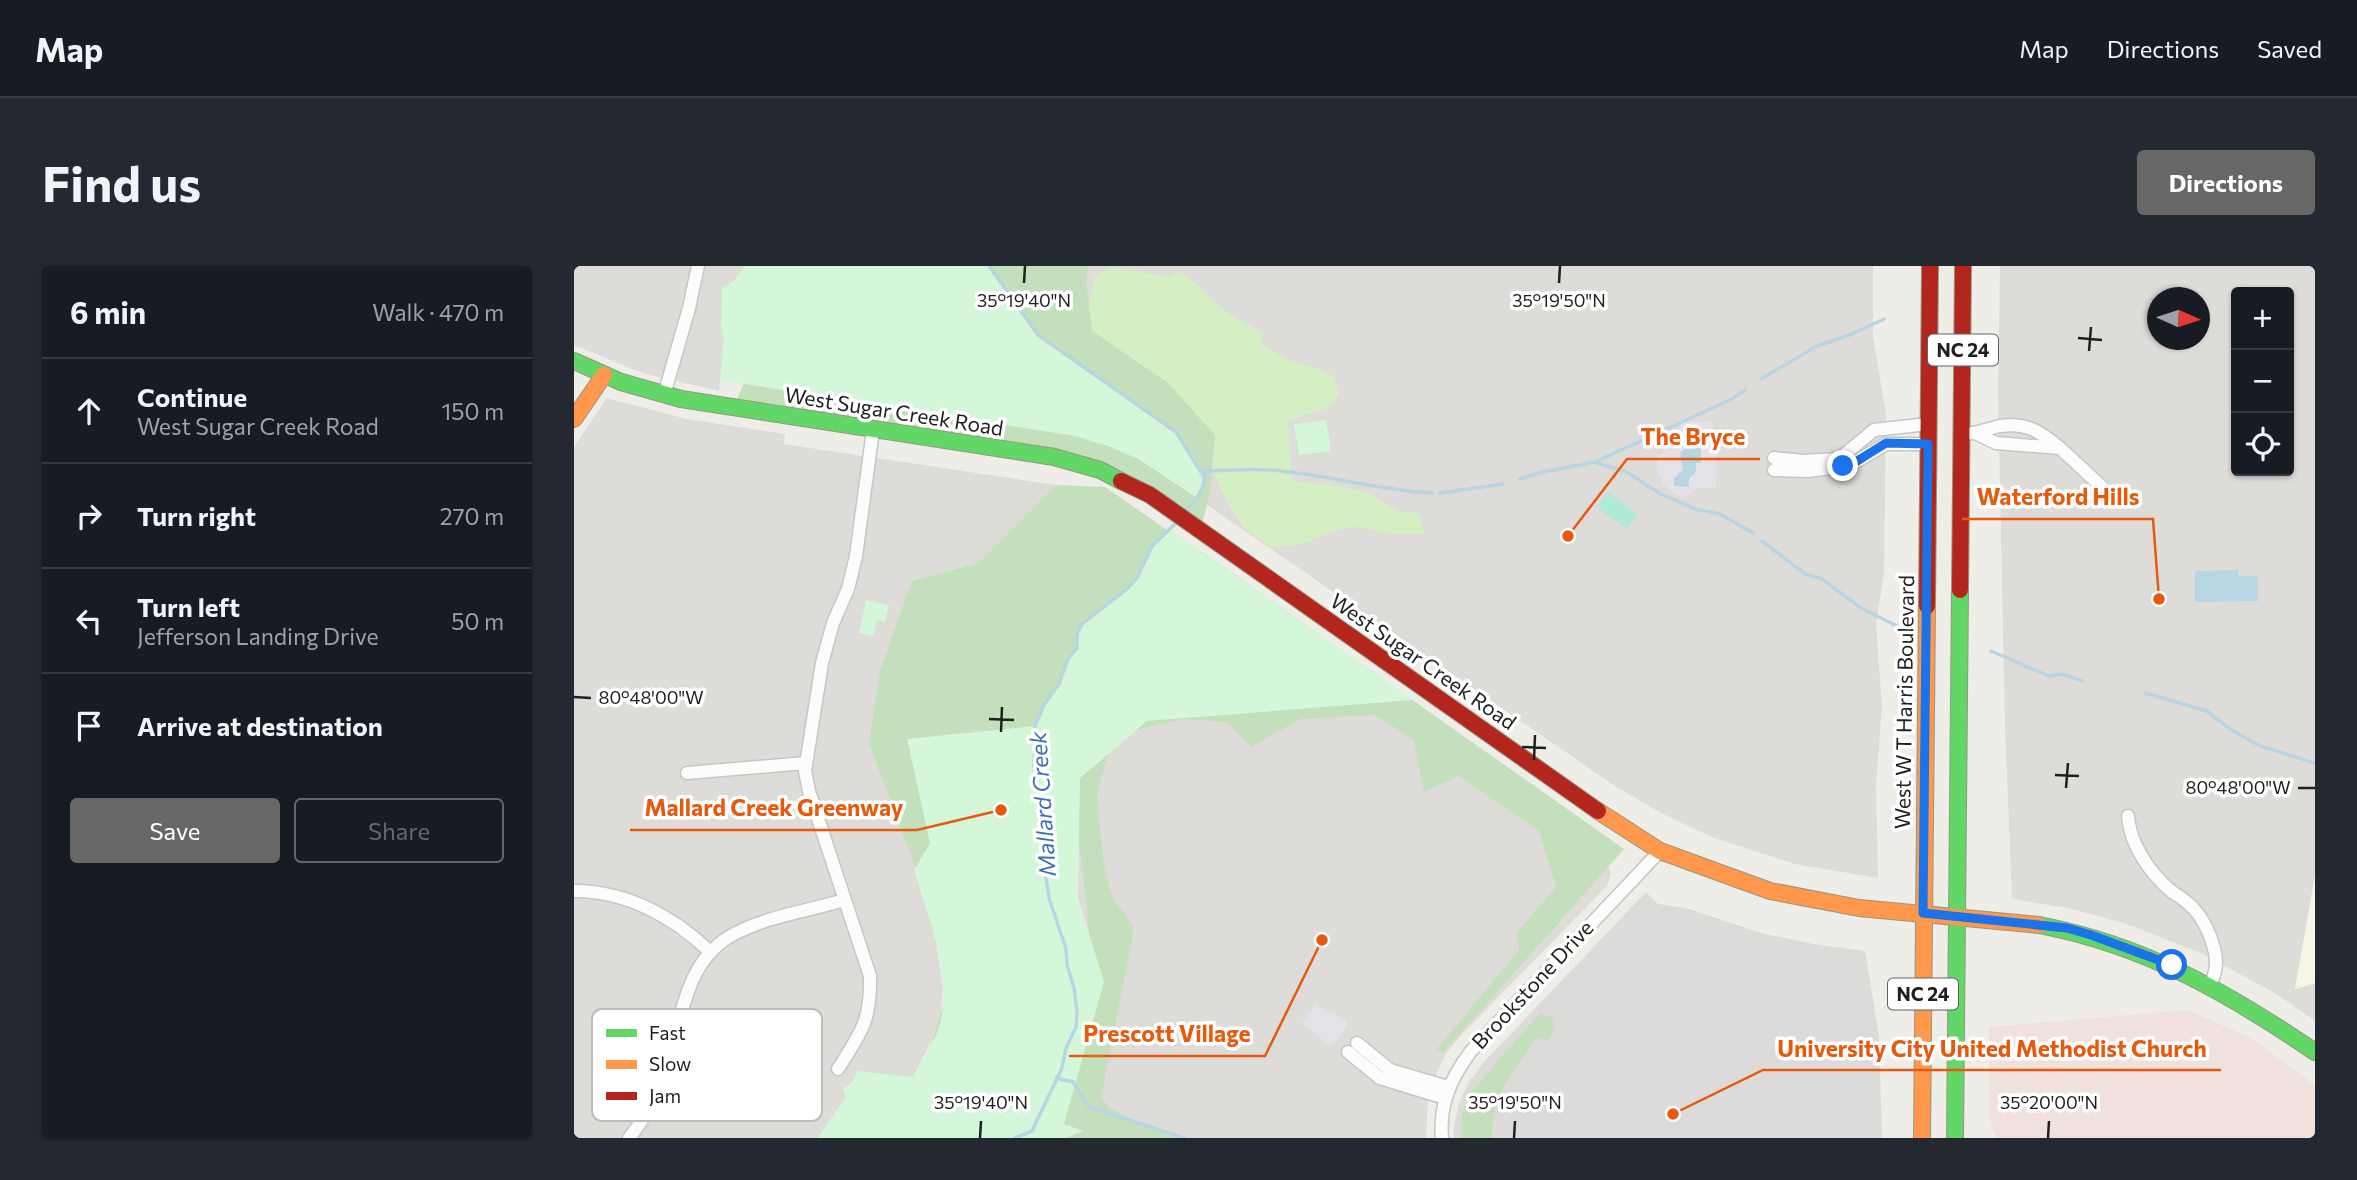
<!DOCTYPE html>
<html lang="en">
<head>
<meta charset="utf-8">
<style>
  :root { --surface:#171b24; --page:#242831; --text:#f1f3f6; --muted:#9ea1a6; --line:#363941; --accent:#676765 }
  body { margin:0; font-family:Commissioner,sans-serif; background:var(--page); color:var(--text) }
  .controls { position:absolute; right:21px; top:21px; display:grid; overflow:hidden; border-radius:7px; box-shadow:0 2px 5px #0004 }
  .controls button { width:63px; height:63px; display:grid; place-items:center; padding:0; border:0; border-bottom:2px solid var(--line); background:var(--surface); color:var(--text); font:35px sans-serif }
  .compass { position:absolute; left:1573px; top:21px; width:63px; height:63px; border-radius:50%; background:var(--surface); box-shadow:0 2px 5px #0004; rotate:93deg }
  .stop { position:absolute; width:21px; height:21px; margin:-16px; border:5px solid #1a73e8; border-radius:50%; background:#fff }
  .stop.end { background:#1a73e8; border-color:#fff; box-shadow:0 2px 7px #0008 }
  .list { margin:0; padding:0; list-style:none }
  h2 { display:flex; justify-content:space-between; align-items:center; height:91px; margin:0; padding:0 28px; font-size:30px }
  h2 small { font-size:23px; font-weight:400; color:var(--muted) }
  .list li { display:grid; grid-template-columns:46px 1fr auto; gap:21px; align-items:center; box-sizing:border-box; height:105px; padding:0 28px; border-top:2px solid var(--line) }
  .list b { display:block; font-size:26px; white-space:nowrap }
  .list p { margin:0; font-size:23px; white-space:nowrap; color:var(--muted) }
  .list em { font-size:23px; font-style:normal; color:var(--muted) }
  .actions { display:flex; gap:14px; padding:21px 28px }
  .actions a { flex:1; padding:16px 0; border:2px solid var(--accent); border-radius:7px; text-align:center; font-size:24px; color:var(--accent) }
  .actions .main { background:var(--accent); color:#fff }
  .icon { flex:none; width:38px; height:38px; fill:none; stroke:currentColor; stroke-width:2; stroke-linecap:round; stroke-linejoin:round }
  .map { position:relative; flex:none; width:1741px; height:872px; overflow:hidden; border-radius:7px }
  header { display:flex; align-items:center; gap:42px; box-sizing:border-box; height:98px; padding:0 35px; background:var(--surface); border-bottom:2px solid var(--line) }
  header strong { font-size:33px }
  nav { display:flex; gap:38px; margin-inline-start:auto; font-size:24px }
  .intro { display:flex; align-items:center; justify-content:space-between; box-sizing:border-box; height:168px; padding:0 42px }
  h1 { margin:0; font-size:49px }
  .button { padding:18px 32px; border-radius:7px; background:var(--accent); color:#fff; font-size:24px; font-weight:700 }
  main { display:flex; gap:42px; padding:0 42px }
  aside { flex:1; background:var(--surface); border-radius:7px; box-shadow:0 2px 5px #0004 }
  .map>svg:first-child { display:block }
  .residential { fill:#dddcd9; fill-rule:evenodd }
  .commercial { fill:#f1e1dc }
  .education { fill:#f5f7e4 }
  .religious { fill:#dcdbd9 }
  .grass { fill:#d5efc4 }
  .forest { fill:#c3dfbb }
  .park { fill:#d4f7d9 }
  .pitch { fill:#afead9 }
  .plaza { fill:#e4e2e7 }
  .water { fill:#b8d5e4 }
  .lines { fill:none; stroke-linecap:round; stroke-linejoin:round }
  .stream { stroke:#b8d5e4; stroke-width:3.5 }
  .street-casing { stroke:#c6c6c4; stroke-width:15 }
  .fast-casing { stroke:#94997f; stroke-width:18 }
  .slow-casing { stroke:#94997f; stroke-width:18 }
  .jam-casing { stroke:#94997f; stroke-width:18 }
  .street { stroke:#fcfcfc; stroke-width:12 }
  .fast { stroke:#63d668; stroke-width:16 }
  .slow { stroke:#ff974d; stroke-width:16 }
  .jam { stroke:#b3261e; stroke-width:16 }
  .route { stroke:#1a73e8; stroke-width:9 }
  .ticks { fill:none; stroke:#1f1f1f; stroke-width:2.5 }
  .labels { text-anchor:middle; stroke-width:7; stroke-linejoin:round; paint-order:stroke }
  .shield { fill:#fff; stroke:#626262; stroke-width:2 }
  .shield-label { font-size:19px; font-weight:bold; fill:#1f1f1f }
  .street-label { font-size:21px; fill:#1f1f1f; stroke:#fff }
  .water-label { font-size:23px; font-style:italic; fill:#426eb9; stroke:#fff }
  .key { fill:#fff; stroke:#bcbcbc; stroke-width:2 }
  .key-label { font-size:19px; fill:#1f1f1f }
  .ticks-label { font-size:18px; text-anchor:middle; fill:#1f1f1f; stroke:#fff; stroke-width:7; stroke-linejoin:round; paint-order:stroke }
  .leader { fill:none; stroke:#e8590c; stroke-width:2.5 }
  .callout-dot { fill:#e8590c; stroke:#fff; stroke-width:2.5 }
  .callout-label { font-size:23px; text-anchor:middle; font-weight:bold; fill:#e8590c; stroke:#fff; stroke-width:7; stroke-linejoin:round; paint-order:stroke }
</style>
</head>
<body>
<header>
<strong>Map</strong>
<nav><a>Map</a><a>Directions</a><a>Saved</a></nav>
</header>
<div class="intro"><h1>Find us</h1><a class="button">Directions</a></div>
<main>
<aside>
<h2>6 min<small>Walk · 470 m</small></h2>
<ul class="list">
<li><svg class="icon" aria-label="ahead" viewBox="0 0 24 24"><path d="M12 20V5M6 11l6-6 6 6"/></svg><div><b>Continue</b><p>West Sugar Creek Road</p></div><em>150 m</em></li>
<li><svg class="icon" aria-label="right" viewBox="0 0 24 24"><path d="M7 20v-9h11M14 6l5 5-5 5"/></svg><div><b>Turn right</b></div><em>270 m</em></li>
<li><svg class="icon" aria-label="left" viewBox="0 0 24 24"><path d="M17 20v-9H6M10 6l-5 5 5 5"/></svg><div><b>Turn left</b><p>Jefferson Landing Drive</p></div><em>50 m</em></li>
<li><svg class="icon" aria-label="arrive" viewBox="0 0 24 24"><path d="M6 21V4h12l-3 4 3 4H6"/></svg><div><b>Arrive at destination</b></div></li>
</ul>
<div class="actions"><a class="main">Save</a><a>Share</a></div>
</aside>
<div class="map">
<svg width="1741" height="872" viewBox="0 0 1741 872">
  <rect width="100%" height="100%" fill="#eeede8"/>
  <g class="residential">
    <path d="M 0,0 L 171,0 L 161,14 L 147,58 L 150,75 L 145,125 L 71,108 L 0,79 Z"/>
    <path d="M 415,0 L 1299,0 L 1299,70 L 1312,148 L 1310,307 L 1302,359 L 1308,440 L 1302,519 L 1304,612 L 1221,598 L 1140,572 L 1089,548 L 1041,520 L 623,232 Z"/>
    <path d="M 1426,0 L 1741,0 L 1741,610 L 1721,723 L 1741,717 L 1741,755 L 1704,729 L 1629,688 L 1550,657 L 1494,642 L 1438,633 L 1431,461 L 1424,125 ZM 1662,26 L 1715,26 L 1715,205 L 1662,205 ZM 1584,32 L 1626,32 L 1626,74 L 1584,74 Z"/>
    <path d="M 33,132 L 113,153 L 211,168 L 210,178 L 482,219 L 404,297 L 338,315 L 333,473 L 369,723 L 366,758 L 339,811 L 272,831 L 244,872 L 0,872 L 0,181 Z"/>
    <path d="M 823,435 L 1033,598 L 1037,607 L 1033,620 L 888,768 L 873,786 L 863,806 L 854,836 L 852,872 L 493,872 L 530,716 L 504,632 L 506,512 L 573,455 Z"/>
  </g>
  <path class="commercial" d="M 1614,744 L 1675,771 L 1741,819 L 1741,872 L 1423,872 L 1416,858 L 1415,761 Z"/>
  <path class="education" d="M 1741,610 L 1741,717 L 1721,723 Z"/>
  <path class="religious" d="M 1072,626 L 1084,638 L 1112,642 L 1187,667 L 1239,678 L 1291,685 L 1305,770 L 1308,872 L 880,872 L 880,860 L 885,837 L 895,816 L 909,797 Z"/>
  <path class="grass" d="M 540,1 L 594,11 L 606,6 C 621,15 631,28 644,39 C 658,50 672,58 687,66 L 688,79 L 712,93 L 746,103 L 760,111 L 765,127 L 755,141 L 714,155 L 718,215 L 763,220 L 792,226 L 824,245 L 845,247 L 850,268 L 820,268 L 784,261 L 766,263 L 728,278 L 698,281 L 670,263 L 653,235 L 635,197 L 502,62 L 517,31 L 521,10 Z"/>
  <g class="forest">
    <path d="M 222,0 L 515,0 L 512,13 L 518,65 L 594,117 L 641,169 L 636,227 L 626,266 L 526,204 L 159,143 L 208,25 Z"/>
    <path d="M 482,219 L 531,221 L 616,280 L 479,439 L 494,734 L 257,872 L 334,816 L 351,798 L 371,734 L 368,672 L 295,477 L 306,405 L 338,315 L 404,297 Z"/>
    <path d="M 628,286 L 1050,583 L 870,786 L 862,784 L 945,684 L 942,668 L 982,621 L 965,565 L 885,510 L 850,526 L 840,474 L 801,449 L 726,453 L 677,481 L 653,456 L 610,453 L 539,469 L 523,530 L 530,601 L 538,631 L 560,662 L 527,832 L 537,843 L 599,872 L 478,872 L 517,685 L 508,596 L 492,507 L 589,340 Z"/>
    <path d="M 966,747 L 979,752 L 980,763 L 975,775 L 964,771 C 940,804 917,828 918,872 L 887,872 L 888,847 L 899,824 Z"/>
  </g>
  <g class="park">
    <path d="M 171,0 L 415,0 L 464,69 L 602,166 L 631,214 L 623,232 L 566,194 L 534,180 L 501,170 L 146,114 L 150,75 L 147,58 L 148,22 L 161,14 Z"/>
    <path d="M 752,154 L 757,185 L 725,189 L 720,158 Z"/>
    <path d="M 596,264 L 839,434 L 573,455 L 506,512 L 504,632 L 530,716 L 490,858 L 509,865 L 493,872 L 244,872 L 272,831 L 269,823 L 278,817 L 283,805 L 339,811 C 348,795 361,776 366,758 C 379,709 354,651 340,604 L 356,577 L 333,473 L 461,460 L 470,439 L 485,418 L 494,393 L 503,382 L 503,368 L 508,358 L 554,322 L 563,312 L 578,280 Z"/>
    <path d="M 292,334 L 315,339 L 311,356 L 303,354 L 299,370 L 285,367 Z"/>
  </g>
  <path class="pitch" d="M 1033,226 L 1064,248 L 1053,263 L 1023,241 Z"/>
  <g class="plaza">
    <path d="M 1116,156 L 1139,156 L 1139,182 L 1143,182 L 1142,222 L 1122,222 L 1115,229 L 1106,230 L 1099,227 L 1090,219 L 1082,201 L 1084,192 L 1089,185 L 1089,176 L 1102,176 L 1105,171 L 1104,162 L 1109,157 Z"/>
    <path d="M 742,738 L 753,747 L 759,746 L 772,755 L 772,761 L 760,778 L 754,779 L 728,757 Z"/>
  </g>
  <g class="water">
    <path d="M 1118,173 L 1127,173 L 1127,197 L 1122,197 L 1122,206 L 1115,212 L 1115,221 L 1100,220 L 1100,212 L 1109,204 C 1108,191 1100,185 1118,180 Z"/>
    <path d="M 1664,304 L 1664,310 L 1683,310 L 1684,335 L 1621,336 L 1621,305 Z"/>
  </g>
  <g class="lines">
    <g class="stream">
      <path d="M 415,0 L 464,69 L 602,166 L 630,211"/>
      <path d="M 1187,113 L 1243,80 L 1278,68 L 1310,53"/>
      <path d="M 1023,197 L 1051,205 L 1087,228 L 1124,244 L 1146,248 L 1179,267"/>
      <path d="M 945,213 L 964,207 L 1021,196 L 1158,133 L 1171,124"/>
      <path d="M 866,227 L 929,218"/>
      <path d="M 610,248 C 621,235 633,222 630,205 C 651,205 674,202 696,204 C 750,208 803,224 858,227"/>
      <path d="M 1188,275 L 1231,308 L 1248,313 L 1287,342 L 1323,360"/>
      <path d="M 1417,385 L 1475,410 L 1488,408 L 1508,415"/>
      <path d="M 1571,427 L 1633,445 L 1656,463 L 1686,480 L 1741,497"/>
      <path d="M 482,812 L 499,816 L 515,841 L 610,872"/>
      <path d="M 441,872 L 458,865 L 488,802 L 492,782 L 502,761 L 503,746 L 500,722 L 493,699 L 492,683 L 475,632 L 470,598 L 460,500 L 461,460 L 470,439 L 485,418 L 494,393 L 503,382 L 503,368 L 508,358 L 554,322 L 563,312 L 578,280 L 603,256"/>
    </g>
    <g class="street-casing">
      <g id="street">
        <path d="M 90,129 L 115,42 L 124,0"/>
        <path d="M 1388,168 C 1403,168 1412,163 1426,160 C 1453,156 1467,166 1486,182 L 1422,177 L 1403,168"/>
        <path d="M 1486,182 L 1543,235"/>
        <path d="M 1200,192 L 1229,195 L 1265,193 L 1300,164 L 1354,158"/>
        <path d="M 1200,204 L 1234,205 L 1270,200 L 1280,197 L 1312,178 L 1354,178"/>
        <path d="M 113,507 L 232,497"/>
        <path d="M 1554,550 C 1556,579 1576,607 1597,625 C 1604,630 1613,635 1619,642 C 1631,654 1642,680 1642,697 C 1642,704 1639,712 1637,719"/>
        <path d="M 0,625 C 52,625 99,650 136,686"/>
        <path d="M 783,777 L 816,804 L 874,821"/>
        <path d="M 774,786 L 806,812 L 871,832"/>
        <path d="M 264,803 C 287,766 297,756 296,710 L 235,525 L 231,505 L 248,397 L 259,357 L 274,323 L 282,290 L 299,164"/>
        <path d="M 55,872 C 71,853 84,824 92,801 C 109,752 110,693 162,667 C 195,650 234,645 270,634"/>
        <path d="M 868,872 C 865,838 877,812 897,785 L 1086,585"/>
      </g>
    </g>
    <g class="fast-casing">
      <g id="fast">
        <path d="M 0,95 L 47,116 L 107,133 L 480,191 L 526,204 L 547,215"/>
        <path d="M 1465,659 C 1570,679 1653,726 1741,786"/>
        <path d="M 1381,872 L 1386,324"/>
      </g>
    </g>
    <g class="slow-casing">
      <g id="slow">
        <path d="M 0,153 L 30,109"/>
        <path d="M 1024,545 L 1086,585 L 1196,625 L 1285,642 L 1465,659"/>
        <path d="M 1348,872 L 1353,340"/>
      </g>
    </g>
    <g class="jam-casing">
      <g id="jam">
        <path d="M 547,215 L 576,229 L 1024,545"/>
        <path d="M 1386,324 L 1389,0"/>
        <path d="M 1353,340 L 1356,0"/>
      </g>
    </g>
    <use href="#street" class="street"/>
    <use href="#fast" class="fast"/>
    <use href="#slow" class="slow"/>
    <use href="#jam" class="jam"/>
  </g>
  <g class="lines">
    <path class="route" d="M 1269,200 L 1280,197 L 1312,177 L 1354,178 L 1349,647 L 1493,662 L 1517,669 L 1598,699"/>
  </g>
  <path class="ticks" d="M 450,17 L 451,0M 985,17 L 986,0M 1504,72 L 1528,74M 1515,85 L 1517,61M 0,431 L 17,432M 415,453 L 440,454M 427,466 L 428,441M 948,481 L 972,482M 960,494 L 961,469M 1481,509 L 1505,510M 1492,522 L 1494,497M 1724,522 L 1741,522M 406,872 L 407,855M 940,872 L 941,855M 1474,872 L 1475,855"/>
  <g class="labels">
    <g class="shield">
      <rect x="1354" y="68.5" width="70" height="31" rx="5"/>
      <rect x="1314" y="712.5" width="70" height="31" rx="5"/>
    </g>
    <g class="shield-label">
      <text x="1389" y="91">NC 24</text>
      <text x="1349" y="735">NC 24</text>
    </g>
    <g class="street-label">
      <text transform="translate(320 146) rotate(9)" y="7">West Sugar Creek Road</text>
      <text transform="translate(849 396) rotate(35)" y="7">West Sugar Creek Road</text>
      <text transform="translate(1331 436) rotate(-89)" y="7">West W T Harris Boulevard</text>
      <text transform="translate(959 719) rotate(-47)" y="7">Brookstone Drive</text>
    </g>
    <g class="water-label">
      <text transform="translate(469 538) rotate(-94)" y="8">Mallard Creek</text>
    </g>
  </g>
  <rect x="18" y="743" width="230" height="112" rx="10" class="key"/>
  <rect x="32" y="763" width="31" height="8" fill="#63d668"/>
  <rect x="32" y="794" width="31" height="9" fill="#ff974d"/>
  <rect x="32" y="826" width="31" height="8" fill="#b3261e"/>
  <g class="key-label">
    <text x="75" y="774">Fast</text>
    <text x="75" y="805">Slow</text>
    <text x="75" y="837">Jam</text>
  </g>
  <g class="ticks-label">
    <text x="450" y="41">35°19'40"N</text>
    <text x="985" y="41">35°19'50"N</text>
    <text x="77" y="438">80°48'00"W</text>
    <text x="1664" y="528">80°48'00"W</text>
    <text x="407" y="843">35°19'40"N</text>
    <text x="941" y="843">35°19'50"N</text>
    <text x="1475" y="843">35°20'00"N</text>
  </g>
  <path class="leader" d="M994 270L1053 193H1186M1585 333L1579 253H1388M427 544L343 564H56M748 674L691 790H495M1099 848L1189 804H1647"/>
  <g class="callout-dot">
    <circle cx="994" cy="270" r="7"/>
    <circle cx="1585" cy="333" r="7"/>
    <circle cx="427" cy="544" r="7"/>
    <circle cx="748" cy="674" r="7"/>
    <circle cx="1099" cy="848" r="7"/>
  </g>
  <g class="callout-label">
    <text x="1119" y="179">The Bryce</text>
    <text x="1484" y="239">Waterford Hills</text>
    <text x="200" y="550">Mallard Creek Greenway</text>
    <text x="593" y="776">Prescott Village</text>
    <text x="1418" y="791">University City United Methodist Church</text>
  </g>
</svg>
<div class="controls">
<button>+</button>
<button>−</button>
<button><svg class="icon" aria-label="locate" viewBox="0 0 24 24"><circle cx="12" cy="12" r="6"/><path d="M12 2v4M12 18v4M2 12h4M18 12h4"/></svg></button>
</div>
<svg class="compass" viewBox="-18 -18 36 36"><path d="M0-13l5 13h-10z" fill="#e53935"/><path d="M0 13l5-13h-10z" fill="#9ea1a6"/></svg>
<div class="stop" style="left:1598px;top:699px"></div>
<div class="stop end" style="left:1269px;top:200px"></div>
</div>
</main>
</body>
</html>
